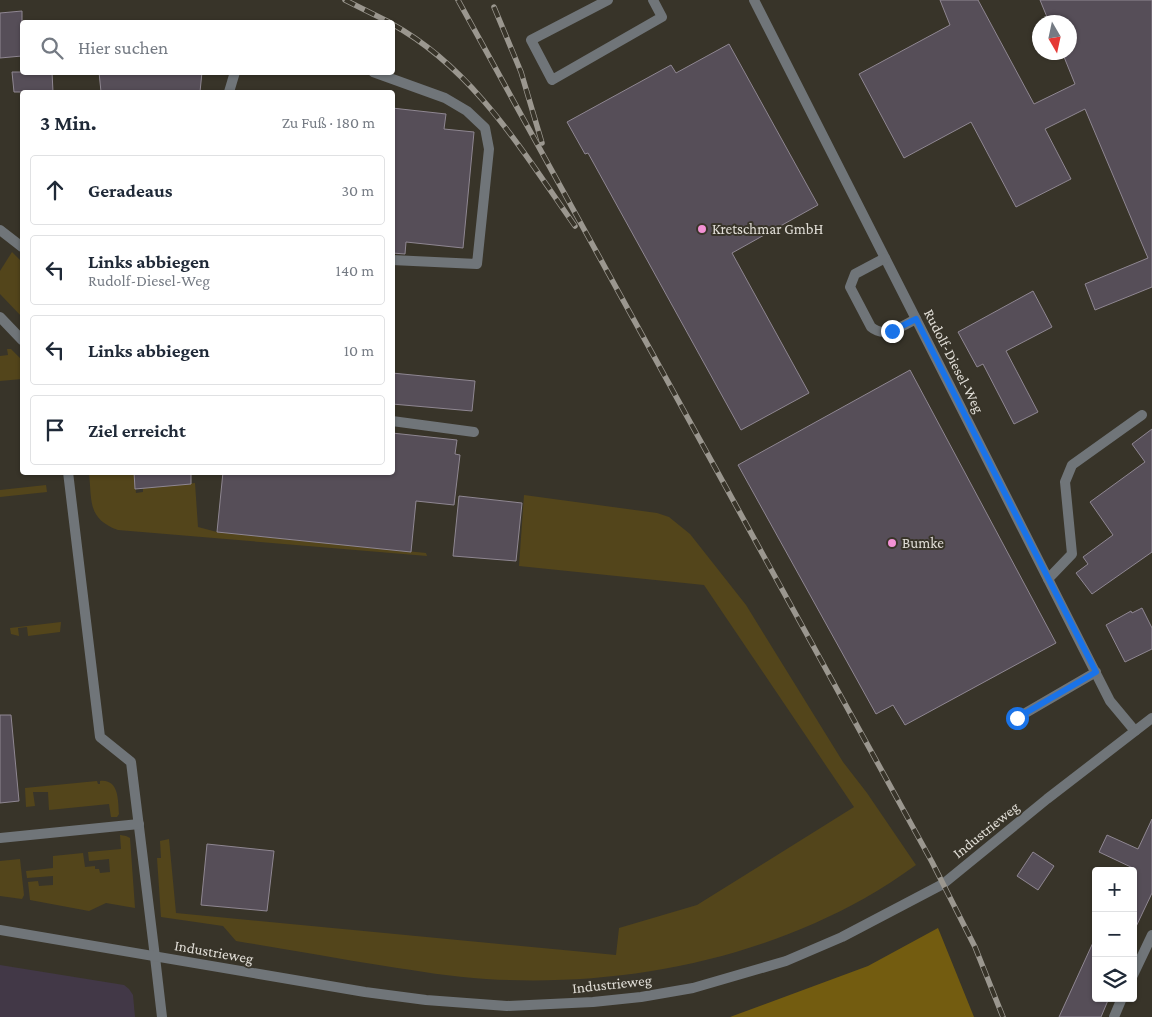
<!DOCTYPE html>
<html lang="de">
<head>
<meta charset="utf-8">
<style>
  :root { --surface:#fff; --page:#f2f2f3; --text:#1f2937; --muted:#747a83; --line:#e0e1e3 }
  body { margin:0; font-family:"Crimson Pro",serif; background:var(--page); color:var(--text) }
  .controls { position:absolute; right:15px; bottom:15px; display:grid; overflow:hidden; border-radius:5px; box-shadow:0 1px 4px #0004 }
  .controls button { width:45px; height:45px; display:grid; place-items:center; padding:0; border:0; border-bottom:1px solid var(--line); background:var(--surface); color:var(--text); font:25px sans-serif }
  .compass { position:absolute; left:1032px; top:15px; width:45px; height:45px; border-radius:50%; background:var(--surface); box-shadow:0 1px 4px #0004; rotate:171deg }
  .stop { position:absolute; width:15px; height:15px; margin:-11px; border:4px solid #1a73e8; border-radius:50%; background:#fff }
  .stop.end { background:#1a73e8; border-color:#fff; box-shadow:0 1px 5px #0008 }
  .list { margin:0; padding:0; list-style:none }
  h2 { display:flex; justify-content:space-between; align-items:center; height:65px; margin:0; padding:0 20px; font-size:21px }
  h2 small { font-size:16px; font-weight:400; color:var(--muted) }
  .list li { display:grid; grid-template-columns:32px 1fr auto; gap:15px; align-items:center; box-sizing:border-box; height:70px; margin:0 10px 10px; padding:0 10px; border:1px solid var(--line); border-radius:5px }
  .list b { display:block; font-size:19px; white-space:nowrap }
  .list p { margin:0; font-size:16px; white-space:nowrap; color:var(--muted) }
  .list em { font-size:16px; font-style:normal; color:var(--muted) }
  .icon { flex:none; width:28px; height:28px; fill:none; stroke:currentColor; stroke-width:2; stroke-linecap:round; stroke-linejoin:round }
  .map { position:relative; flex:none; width:1152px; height:1017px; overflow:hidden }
  .search { position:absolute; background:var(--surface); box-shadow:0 1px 4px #0004; left:20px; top:20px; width:375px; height:55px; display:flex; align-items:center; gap:12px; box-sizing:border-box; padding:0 18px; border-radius:5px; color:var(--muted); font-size:19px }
  .panel { position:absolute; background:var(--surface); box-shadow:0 1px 4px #0004; left:20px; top:90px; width:375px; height:385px; border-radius:5px }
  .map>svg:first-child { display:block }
  .commercial { fill:#423847 }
  .green { fill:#53451b }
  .forest { fill:#735c10 }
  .building { fill:#564e58; stroke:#8f8792 }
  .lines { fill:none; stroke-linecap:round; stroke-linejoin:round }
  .service { stroke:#707579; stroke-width:10 }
  .minor { stroke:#707579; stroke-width:10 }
  .tertiary { stroke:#707579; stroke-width:10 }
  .rail-casing { stroke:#9b978f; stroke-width:5.5 }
  .rail { stroke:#383429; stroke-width:4; stroke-dasharray:11; stroke-linecap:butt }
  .route { stroke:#1a73e8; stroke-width:6 }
  .poi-dot { fill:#f391d5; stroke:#383429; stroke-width:2 }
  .labels { text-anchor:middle; stroke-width:4; stroke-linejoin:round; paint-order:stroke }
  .poi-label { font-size:15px; fill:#e1ded7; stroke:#383429; text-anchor:start }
  .street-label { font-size:15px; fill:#e1ded7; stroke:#383429 }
</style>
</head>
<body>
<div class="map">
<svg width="1152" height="1017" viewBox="0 0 1152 1017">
  <rect width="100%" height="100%" fill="#383429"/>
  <path class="commercial" d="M 0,965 L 124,985 L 129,989 L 133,995 L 135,1017 L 0,1017 Z"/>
  <g class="green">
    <path d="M 12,252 L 22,262 L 22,317 L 0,294 L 0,271 Z"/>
    <path d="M 7,349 L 11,349 L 22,360 L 22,379 L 0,381 L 0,356 L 8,355 Z"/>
    <path d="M 89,473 L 134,473 L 136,493 L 143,492 L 143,488 L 195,483 L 198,527 L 217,532 L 426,553 L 427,556 L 118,530 C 87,519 92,500 89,473 Z"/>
    <path d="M 46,485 L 47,492 L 0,497 L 0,490 Z"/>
    <path d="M 524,495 L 657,513 L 669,517 L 690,534 L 746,605 L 843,762 L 867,793 L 916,865 C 899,877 883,888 865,898 C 751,962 616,987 486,979 C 452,977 418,971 385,966 C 335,958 285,949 236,941 L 223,926 L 161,917 L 157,858 L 161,858 L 160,841 L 169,839 L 176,913 L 616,955 L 619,928 L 697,905 L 854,807 L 704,585 L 519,566 Z"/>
    <path d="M 61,622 L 60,632 L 28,636 L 27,627 L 18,628 L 19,636 L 11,634 L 10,628 Z"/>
    <path d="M 97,781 L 98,784 L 100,784 L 100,781 C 119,779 118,800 119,814 L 117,817 L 111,817 L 109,804 L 49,810 L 48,792 L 33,792 L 35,806 L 26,807 L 25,788 Z"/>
    <path d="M 120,835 L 126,836 L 130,838 L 135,908 L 106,903 L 89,911 L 30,900 L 28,882 L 38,881 L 39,886 L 53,885 L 53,876 L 27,878 L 26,871 L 53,868 L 53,856 L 83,853 L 85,867 L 95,866 L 95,869 L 99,869 L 100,873 L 110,872 L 109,859 L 89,861 L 88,852 L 121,849 Z"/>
    <path d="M 20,859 L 24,895 L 22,899 L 0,896 L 0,861 Z"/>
  </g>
  <path class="forest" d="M 938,928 L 974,1017 L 730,1017 L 868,966 Z"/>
  <g class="building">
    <path d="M 940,0 L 978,0 L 1034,104 L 1075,84 L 1062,52 L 1070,52 L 1070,22 L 1049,22 L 1040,0 L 1152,0 L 1152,287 L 1095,310 L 1085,284 L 1148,258 L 1085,109 L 1045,129 L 1071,179 L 1016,207 L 971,122 L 904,158 L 859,74 L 950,25 Z"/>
    <path d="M 22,11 L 22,56 L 0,58 L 0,13 Z"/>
    <path d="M 729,44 L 818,205 L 732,253 L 809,393 L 741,430 L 588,153 L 585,154 L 567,122 L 671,65 L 676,73 Z"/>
    <path d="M 12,72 L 52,72 L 53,92 L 14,92 Z"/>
    <path d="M 99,72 L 202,72 L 200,92 L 101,92 Z"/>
    <path d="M 392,108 L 446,114 L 444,129 L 474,132 L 463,248 L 406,242 L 405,254 L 392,253 Z"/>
    <path d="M 1033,291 L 1052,327 L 1006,351 L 1038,412 L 1014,424 L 983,364 L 977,367 L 958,332 Z"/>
    <path d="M 910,370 L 1056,643 L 905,725 L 893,705 L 876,714 L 738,465 Z"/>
    <path d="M 392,373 L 475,381 L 472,411 L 392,404 Z"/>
    <path d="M 1152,429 L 1152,552 L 1092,594 L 1076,573 L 1088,564 L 1083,557 L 1113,535 L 1090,502 L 1145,462 L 1132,444 Z"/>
    <path d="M 392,433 L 457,440 L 455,454 L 460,455 L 454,505 L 416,501 L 411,552 L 217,532 L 223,472 L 392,472 Z"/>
    <path d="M 134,472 L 191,472 L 191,484 L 135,489 Z"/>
    <path d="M 459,496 L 522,503 L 516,561 L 453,556 Z"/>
    <path d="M 1142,608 L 1152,628 L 1152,649 L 1125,662 L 1106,625 L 1131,611 L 1132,613 Z"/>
    <path d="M 0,715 L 11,715 L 19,801 L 0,803 Z"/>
    <path d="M 1152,819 L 1152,893 L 1133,933 L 1133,868 L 1099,852 L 1107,835 L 1138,849 Z"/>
    <path d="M 207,844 L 274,851 L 267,911 L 201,905 Z"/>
    <path d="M 1033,852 L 1054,866 L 1038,890 L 1017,876 Z"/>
    <path d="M 1096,936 L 1096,998 L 1109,998 L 1101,1017 L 1059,1017 Z"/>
  </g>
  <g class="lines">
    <g class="service">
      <path d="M 608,0 L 531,40 L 552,80 L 662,17 L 653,0"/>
      <path d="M 754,0 L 1110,701 L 1135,731"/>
      <path d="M 373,72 L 445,98 L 467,111 L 485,128 L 489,149 L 477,264 L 392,260"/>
      <path d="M 229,92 L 235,72"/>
      <path d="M 0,230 L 22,247"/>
      <path d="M 885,258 L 855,274 L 850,287 L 871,327 C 885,339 902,326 916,319"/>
      <path d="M 0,317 L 22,340"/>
      <path d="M 392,421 L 474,432"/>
      <path d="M 68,472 L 100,737 L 131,762 L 155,957"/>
      <path d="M 1048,579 L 1072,554 L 1065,482 L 1072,465 L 1142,415"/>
      <path d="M 1017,718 L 1096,672"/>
      <path d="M 0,838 L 139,824"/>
      <path d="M 1133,975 L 1152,935"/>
      <path d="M 1114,1017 L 1122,998"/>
    </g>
    <path class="minor" d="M 155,957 L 162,1017"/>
    <path class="tertiary" d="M 0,930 L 365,992 L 426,1000 L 507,1006 L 593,1002 L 641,997 L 693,988 L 786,961 L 842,937 L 943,884 L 1047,799 L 1152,718"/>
    <g class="rail-casing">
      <g id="rail">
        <path d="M 345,0 L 389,22"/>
        <path d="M 458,0 L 932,862 L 975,947 L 1003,1017"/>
        <path d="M 494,7 L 521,72 L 542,143"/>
        <path d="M 392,24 C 474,69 523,152 575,226"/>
      </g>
    </g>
    <use href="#rail" class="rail"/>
  </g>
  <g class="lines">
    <path class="route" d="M 892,331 L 916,319 L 1096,672 L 1017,718"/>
  </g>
  <g class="poi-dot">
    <circle cx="702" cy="229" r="5"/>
    <circle cx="892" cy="543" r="5"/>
  </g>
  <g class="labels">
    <g class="poi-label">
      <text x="712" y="234">Kretschmar GmbH</text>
      <text x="902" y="548">Bumke</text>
    </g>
    <g class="street-label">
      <text transform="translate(954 361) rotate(63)" y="5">Rudolf-Diesel-Weg</text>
      <text transform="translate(986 830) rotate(-39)" y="5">Industrieweg</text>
      <text transform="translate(214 952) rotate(10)" y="5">Industrieweg</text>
      <text transform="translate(612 984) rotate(-6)" y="5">Industrieweg</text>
    </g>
  </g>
</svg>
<div class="controls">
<button>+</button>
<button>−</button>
<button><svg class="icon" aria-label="layers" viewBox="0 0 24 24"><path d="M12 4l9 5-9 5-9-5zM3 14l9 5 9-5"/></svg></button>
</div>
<svg class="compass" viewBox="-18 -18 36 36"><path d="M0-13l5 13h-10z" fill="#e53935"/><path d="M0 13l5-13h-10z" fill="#747a83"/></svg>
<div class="stop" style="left:1017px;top:718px"></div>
<div class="stop end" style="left:892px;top:331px"></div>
<div class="search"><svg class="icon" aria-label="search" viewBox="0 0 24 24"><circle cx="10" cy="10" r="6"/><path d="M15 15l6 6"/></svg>Hier suchen</div>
<section class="panel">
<h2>3 Min.<small>Zu Fuß · 180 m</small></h2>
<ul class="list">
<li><svg class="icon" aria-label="ahead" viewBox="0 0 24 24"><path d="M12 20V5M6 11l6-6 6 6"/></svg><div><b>Geradeaus</b></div><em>30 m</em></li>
<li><svg class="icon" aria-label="left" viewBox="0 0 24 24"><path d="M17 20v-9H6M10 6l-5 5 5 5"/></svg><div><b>Links abbiegen</b><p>Rudolf-Diesel-Weg</p></div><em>140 m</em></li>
<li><svg class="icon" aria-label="left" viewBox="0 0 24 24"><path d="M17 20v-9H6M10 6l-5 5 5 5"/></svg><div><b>Links abbiegen</b></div><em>10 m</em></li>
<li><svg class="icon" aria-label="arrive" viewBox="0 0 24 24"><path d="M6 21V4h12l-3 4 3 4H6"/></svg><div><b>Ziel erreicht</b></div></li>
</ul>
</section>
</div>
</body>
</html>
